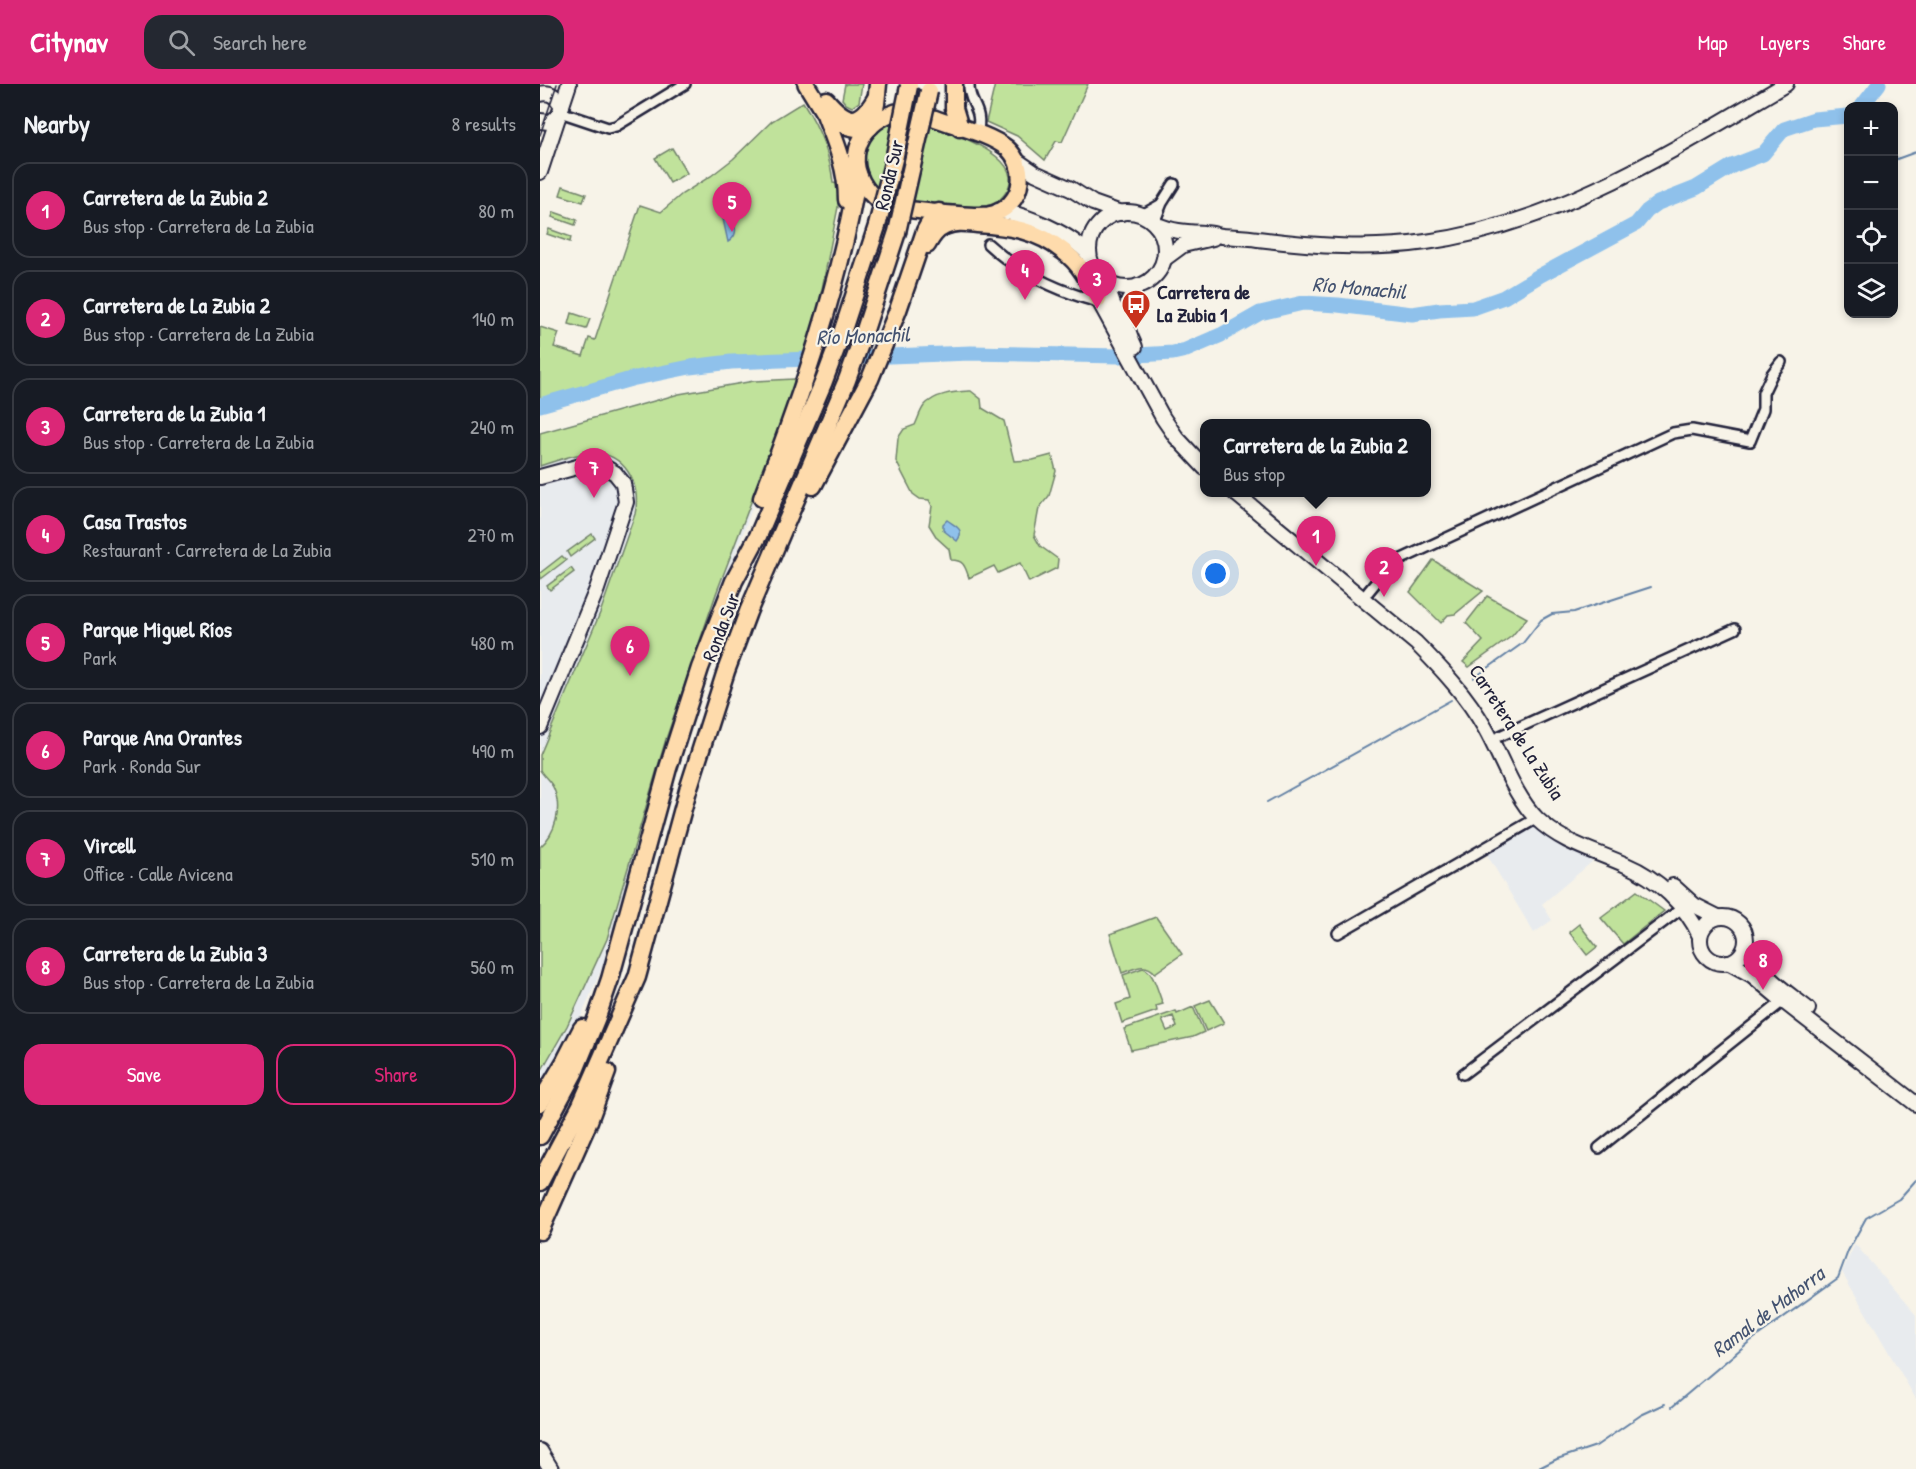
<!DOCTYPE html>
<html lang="en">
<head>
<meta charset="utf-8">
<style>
  :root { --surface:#171b24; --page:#242831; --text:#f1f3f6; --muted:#9ea1a6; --line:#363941; --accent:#db2777 }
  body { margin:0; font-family:"Patrick Hand",sans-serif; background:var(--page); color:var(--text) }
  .controls { position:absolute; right:18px; top:18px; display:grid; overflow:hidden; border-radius:12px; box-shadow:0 3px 9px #0003 }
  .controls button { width:54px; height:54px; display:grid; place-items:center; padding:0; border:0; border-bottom:2px solid var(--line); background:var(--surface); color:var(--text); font:30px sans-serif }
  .you { position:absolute; left:676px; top:490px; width:21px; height:21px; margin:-15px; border:4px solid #fff; border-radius:50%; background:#1a73e8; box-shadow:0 0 0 9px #1a73e833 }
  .badge { display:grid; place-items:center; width:39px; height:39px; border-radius:50%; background:var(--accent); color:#fff; font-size:20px; font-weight:700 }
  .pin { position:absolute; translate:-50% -50px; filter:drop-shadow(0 2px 3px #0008) }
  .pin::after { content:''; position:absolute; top:32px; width:21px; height:18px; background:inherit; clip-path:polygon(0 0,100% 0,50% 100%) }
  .popup { position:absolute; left:660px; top:335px; width:231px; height:78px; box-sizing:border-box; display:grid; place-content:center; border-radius:12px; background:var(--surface); filter:drop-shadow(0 2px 4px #0005); font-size:20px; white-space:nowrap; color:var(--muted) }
  .popup b { font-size:22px; color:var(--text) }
  .popup::after { content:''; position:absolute; left:50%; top:100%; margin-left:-12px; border:12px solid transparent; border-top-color:var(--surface) }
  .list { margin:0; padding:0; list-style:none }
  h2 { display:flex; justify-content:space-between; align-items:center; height:78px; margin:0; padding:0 24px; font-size:26px }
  h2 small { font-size:20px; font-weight:400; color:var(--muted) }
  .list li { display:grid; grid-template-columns:39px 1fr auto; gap:18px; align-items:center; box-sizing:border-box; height:96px; margin:0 12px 12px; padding:0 12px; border:2px solid var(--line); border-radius:18px }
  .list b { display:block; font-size:22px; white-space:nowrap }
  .list p { margin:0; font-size:20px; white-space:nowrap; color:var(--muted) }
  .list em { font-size:20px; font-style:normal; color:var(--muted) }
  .actions { display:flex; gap:12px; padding:18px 24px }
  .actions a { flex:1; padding:14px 0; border:2px solid var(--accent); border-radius:18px; text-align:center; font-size:21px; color:var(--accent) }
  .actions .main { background:var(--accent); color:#fff }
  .icon { flex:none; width:33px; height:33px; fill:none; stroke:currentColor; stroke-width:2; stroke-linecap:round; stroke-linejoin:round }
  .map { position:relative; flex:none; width:1376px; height:1385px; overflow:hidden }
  header { display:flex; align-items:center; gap:36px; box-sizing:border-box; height:84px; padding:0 30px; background:var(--accent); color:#fff }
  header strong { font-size:28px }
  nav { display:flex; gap:33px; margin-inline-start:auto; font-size:21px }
  .search { width:420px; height:54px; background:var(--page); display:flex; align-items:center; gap:15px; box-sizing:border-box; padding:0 21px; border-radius:18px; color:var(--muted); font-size:22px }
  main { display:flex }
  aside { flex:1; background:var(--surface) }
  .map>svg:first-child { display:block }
  .built { fill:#e8ebee }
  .green { fill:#c0e29b; stroke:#71826b; stroke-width:1.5; fill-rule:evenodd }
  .water { fill:#8fc1eb; stroke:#6381a5; stroke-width:1.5 }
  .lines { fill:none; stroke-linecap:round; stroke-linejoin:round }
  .stream { stroke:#6381a5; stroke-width:2 }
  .river { stroke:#8fc1eb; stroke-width:15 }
  .street-casing { stroke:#22223b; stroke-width:14 }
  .secondary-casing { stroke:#22223b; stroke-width:18 }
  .primary-casing { stroke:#22223b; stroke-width:20 }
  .highway-casing { stroke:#22223b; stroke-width:21 }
  .street { stroke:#f7f3e8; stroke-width:9 }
  .secondary { stroke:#f7f3e8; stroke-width:14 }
  .primary { stroke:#fedbac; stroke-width:15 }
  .highway { stroke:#fedbac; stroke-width:16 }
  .tram { stroke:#22223b; stroke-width:1.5 }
  .highway-bridge-casing { stroke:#22223b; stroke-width:21; stroke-linecap:butt }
  .highway-bridge { stroke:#fedbac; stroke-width:16 }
  .labels { text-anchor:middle; stroke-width:4.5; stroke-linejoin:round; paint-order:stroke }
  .street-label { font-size:20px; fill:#22223b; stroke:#f7f3e8 }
  .poi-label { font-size:20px; font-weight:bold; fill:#22223b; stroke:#f7f3e8; text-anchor:start }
  .water-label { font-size:21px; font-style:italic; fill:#435270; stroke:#f7f3e8 }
</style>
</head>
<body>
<header>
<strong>Citynav</strong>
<div class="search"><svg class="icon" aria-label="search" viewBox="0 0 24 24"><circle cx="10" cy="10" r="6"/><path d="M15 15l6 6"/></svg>Search here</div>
<nav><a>Map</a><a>Layers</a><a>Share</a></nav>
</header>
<main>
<aside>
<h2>Nearby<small>8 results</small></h2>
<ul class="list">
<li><span class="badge">1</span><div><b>Carretera de la Zubia 2</b><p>Bus stop · Carretera de La Zubia</p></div><em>80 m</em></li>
<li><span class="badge">2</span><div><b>Carretera de La Zubia 2</b><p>Bus stop · Carretera de La Zubia</p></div><em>140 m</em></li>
<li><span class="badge">3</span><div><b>Carretera de la Zubia 1</b><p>Bus stop · Carretera de La Zubia</p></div><em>240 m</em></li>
<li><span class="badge">4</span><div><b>Casa Trastos</b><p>Restaurant · Carretera de La Zubia</p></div><em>270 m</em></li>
<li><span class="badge">5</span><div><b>Parque Miguel Ríos</b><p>Park</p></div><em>480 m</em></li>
<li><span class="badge">6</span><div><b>Parque Ana Orantes</b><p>Park · Ronda Sur</p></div><em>490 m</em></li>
<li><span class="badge">7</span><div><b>Vircell</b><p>Office · Calle Avicena</p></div><em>510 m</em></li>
<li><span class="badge">8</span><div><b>Carretera de la Zubia 3</b><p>Bus stop · Carretera de La Zubia</p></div><em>560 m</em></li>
</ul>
<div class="actions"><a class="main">Save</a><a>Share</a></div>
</aside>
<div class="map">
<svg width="1376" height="1385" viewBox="0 0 1376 1385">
  <rect width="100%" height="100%" fill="#f7f3e8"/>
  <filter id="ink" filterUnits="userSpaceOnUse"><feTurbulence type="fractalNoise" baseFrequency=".0167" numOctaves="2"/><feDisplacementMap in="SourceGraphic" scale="12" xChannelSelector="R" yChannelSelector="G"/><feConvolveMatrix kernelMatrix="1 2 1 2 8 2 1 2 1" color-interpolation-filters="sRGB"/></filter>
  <g filter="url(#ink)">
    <g class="built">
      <path d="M 259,295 L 139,626 L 69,867 L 35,947 L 0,1003 L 0,348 L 139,309 L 213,296 Z"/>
      <path d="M 992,742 L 1021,762 L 1053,777 L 1002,820 L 1012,836 L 994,849 L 946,769 Z"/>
      <path d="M 1315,1160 L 1376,1231 L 1376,1315 L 1302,1188 Z"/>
    </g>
    <g class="green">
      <path d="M 305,0 L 322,0 L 319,18 L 312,23 L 306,20 L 302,15 Z"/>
      <path d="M 455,0 L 548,0 L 522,58 L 516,57 L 505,76 L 477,52 L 446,38 Z"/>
      <path d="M 263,18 C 279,43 290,70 293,99 L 299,100 L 298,123 L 275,241 L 266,269 C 241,271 217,272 193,274 C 127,280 63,299 0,316 L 0,243 L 19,249 L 14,263 L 43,272 L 49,254 L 55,256 L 100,121 L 121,128 L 142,110 L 171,92 L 193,75 L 232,37 Z"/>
      <path d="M 365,34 L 377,36 C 402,46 495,72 464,111 C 452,127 432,123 414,121 C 393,120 369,121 350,114 C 315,100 317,48 352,35 C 355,34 361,34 365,34 Z"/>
      <path d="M 132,64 L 147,89 L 130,99 L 115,74 Z"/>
      <path d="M 23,102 L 46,110 L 43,118 L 20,111 Z"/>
      <path d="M 14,128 L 37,136 L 35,141 L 12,133 Z"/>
      <path d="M 9,145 L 31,153 L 30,158 L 7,150 Z"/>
      <path d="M 32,229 L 50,235 L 46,245 L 29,240 Z"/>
      <path d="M 254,295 L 253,308 L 176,510 L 126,655 L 67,855 L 27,942 L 0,989 L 0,763 C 16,749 22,725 14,705 C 11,697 4,693 0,686 C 0,683 0,675 0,671 L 60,529 L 95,430 C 102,400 84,367 50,369 C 33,370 16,377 0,382 L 0,349 L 139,310 L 214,297 Z"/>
      <path d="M 431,307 L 441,315 L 442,324 L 464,337 L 474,377 L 493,376 L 512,371 L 516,387 L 509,412 L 499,424 L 494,451 L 500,462 L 518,475 L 517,484 L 489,498 L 480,479 L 458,489 L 454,482 L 429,494 C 425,482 424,476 411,476 L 409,465 L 397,454 L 389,441 L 392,422 L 389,416 L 380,415 L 373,410 L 356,377 L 358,354 L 364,345 L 375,341 C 378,335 380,327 384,322 C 395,309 415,308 431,307 Z"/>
      <path d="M 52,450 L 55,454 L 30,473 L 27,468 Z"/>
      <path d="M 22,472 L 26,476 L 1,495 L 0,489 Z"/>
      <path d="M 893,476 L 943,507 L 915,530 L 908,531 L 901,539 L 870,508 Z"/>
      <path d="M 31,484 L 34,488 L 10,506 L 7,502 Z"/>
      <path d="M 947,512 L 987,534 L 972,552 L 929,583 L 923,578 L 943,557 L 926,539 Z"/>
      <path d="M 1097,807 L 1124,827 L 1083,860 L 1061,834 Z"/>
      <path d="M 616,833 L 642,870 L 615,889 C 605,877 594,885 582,889 L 570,850 Z"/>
      <path d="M 1039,840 L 1057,863 L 1047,871 L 1029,848 Z"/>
      <path d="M 603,884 C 614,887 618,909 623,920 L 616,922 L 617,927 L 582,939 L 576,920 L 590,915 L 583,891 Z"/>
      <path d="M 670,916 L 684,939 L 666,947 L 655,922 Z"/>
      <path d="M 653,923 L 664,948 L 653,953 L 591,966 L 584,945 L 636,927 L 637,930 ZM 633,932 L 637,943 L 627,947 L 622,936 Z"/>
    </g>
    <g class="water">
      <path d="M 183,135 L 192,138 C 198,145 196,153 188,158 Z"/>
      <path d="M 407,436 C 415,442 426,445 417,457 L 403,446 L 403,440 Z"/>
    </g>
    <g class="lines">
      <g class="stream">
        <path d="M 1354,76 L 1376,68"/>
        <path d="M 934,594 L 983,559 L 1001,536 L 1012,530 L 1034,528 L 1111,503"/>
        <path d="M 727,718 L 911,616"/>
        <path d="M 1132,1323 L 1209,1258 L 1298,1194 L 1308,1167 L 1326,1134 L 1359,1115 L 1376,1096"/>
        <path d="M 997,1385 L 1017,1375 L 1056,1362 L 1101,1331 L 1125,1320"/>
      </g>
      <g class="river">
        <path d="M 1322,22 L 1339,0"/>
        <path d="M 0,321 L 91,295 L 150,283 L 191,278 L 431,269 L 579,272 L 633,269 L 646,266 L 681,251 L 720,229 L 763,219 L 798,221 L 872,230 L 899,226 L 933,224 L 964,213 L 999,192 L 1096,140 L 1107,127 L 1118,119 L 1156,104 L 1192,82 L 1223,70 L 1244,45 L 1274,35 L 1308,32"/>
      </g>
      <g class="street-casing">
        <g id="street">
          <path d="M 429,0 C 428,21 444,23 437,50"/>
          <path d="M 20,28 L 68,44 L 76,42 L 145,0"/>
          <path d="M 602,131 L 620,121"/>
          <path d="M 614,139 L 622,119 L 634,100"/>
          <path d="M 448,160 C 477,187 516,206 555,217 L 558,215"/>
          <path d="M 828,508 L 851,480 L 1133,349 L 1152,346 L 1210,357 L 1223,325 L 1223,309 L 1232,290 L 1241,278"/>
          <path d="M 960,652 L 1195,545"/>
          <path d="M 798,849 L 997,734"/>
          <path d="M 923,990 L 1142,824"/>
          <path d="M 1059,1064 L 1243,917"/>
        </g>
      </g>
      <g class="secondary-casing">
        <g id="secondary">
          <path d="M 0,10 C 11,7 16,13 22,22"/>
          <path d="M 0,37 L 9,38 L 18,33"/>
          <path d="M 476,76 L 495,89 L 531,105 L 553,119 L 581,129"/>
          <path d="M 0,88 L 29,0"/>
          <path d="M 458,127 C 484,129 533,151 549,171"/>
          <circle cx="587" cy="166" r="38"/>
          <path d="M 615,140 C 635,148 643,148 664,149 C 670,149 676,151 682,152 C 694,153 706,153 718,155 C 774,162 830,166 886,158 C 1019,140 1133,66 1246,0"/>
          <path d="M 624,175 L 643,161 L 673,154"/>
          <path d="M 564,196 L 574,223 L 579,242"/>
          <path d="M 558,215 L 623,334 L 636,353 L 665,384"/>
          <path d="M 595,263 C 583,238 580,225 598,202"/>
          <path d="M 0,393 L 48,380 L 61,381 L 75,389 L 83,399 L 86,418 L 57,505 L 0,643"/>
          <path d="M 694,408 L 876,559 C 902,585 927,612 945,644 C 961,672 974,712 997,735 C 1022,759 1055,767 1086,781 C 1117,794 1146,821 1160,852"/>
          <path d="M 1133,802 L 1154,821 L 1178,833"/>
          <circle cx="1183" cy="856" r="23"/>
          <path d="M 1206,859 C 1220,892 1240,903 1268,925"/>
          <path d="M 1188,878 L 1212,891 L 1243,917 L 1376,1020"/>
          <path d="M 0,1367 L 11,1385"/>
        </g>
      </g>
      <g class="primary-casing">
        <g id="primary">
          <path d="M 266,0 L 293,44"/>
          <path d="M 290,25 C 301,43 307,44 327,46"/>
          <path d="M 336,115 C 302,85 314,41 356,28"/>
          <path d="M 373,126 C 395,128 427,133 448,131 C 465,129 479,114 480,97 C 481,85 476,72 467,64 C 447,49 417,43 394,34"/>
        </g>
      </g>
      <g class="highway-casing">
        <g id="highway">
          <path d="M 414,0 L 414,24 L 420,44"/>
          <path d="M 286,16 C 307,40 319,43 336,14"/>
          <path d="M 286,33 C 297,61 307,86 307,116"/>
          <path d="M 330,43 L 336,20 L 338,0"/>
          <path d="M 387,161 C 392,152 396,146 405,142 C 416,137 427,139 437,140 C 469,142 497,146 523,167 C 540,179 549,197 558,215"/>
          <path d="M 273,402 L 330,295 L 358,226 L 385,147 L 389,140 L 399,128"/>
          <path d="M 222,414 C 262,310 300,200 318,90"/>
          <path d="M 0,1019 L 25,977 L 42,944"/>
          <path d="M 0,1052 L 34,989 L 57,933 L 70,895 L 128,684 L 160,584 L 194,497 L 218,452 L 284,297 L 302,249 L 337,142"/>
          <path d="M 0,1098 L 41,1021 L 97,893 L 148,706 L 186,587 L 208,528 L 307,296 L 324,249 L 357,148"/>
          <path d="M 0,1147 L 49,1037 L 67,988"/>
        </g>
      </g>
      <use href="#street" class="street"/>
      <use href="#secondary" class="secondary"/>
      <use href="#primary" class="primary"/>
      <use href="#highway" class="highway"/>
      <path class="tram" d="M 0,51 L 17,0"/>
      <g class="highway-bridge-casing">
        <g id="highway-bridge">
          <path d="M 337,142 L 355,71 L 369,2"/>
          <path d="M 357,148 L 389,7"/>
        </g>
      </g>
      <use href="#highway-bridge" class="highway-bridge"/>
    </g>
  </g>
  <defs>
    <g id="bus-pin" transform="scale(1.5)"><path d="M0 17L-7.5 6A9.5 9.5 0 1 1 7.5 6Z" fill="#c8321e" stroke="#f7f3e8"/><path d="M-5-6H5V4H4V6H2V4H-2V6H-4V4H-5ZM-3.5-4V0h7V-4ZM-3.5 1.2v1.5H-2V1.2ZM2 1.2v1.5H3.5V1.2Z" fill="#fff"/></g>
  </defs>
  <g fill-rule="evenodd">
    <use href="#bus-pin" x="596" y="220"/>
  </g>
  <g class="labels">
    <g class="street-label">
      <text transform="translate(349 91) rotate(-77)" y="7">Ronda Sur</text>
      <text transform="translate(181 543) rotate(-69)" y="7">Ronda Sur</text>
      <text transform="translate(977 648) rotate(57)" y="7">Carretera de La Zubia</text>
    </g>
    <g class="poi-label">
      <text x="617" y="215">Carretera de<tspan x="617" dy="23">La Zubia 1</tspan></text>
    </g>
    <g class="water-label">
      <text transform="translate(819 204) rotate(5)" y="7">Río Monachil</text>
      <text transform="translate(323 252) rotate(-2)" y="7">Río Monachil</text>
      <text transform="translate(1228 1228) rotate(-37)" y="7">Ramal de Mahorra</text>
    </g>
  </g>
</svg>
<div class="controls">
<button>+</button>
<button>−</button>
<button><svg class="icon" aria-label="locate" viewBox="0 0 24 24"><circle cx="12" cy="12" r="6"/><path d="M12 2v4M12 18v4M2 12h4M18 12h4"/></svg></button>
<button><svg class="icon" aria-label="layers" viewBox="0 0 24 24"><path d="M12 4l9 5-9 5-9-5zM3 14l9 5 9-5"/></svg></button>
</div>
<div class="you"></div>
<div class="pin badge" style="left:776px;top:482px">1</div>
<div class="popup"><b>Carretera de la Zubia 2</b>Bus stop</div>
<div class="pin badge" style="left:844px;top:513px">2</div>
<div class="pin badge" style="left:557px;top:225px">3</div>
<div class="pin badge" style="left:485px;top:216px">4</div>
<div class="pin badge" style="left:192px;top:148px">5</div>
<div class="pin badge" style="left:90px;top:592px">6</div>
<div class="pin badge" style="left:54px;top:414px">7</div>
<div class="pin badge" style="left:1223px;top:906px">8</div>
</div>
</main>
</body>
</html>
